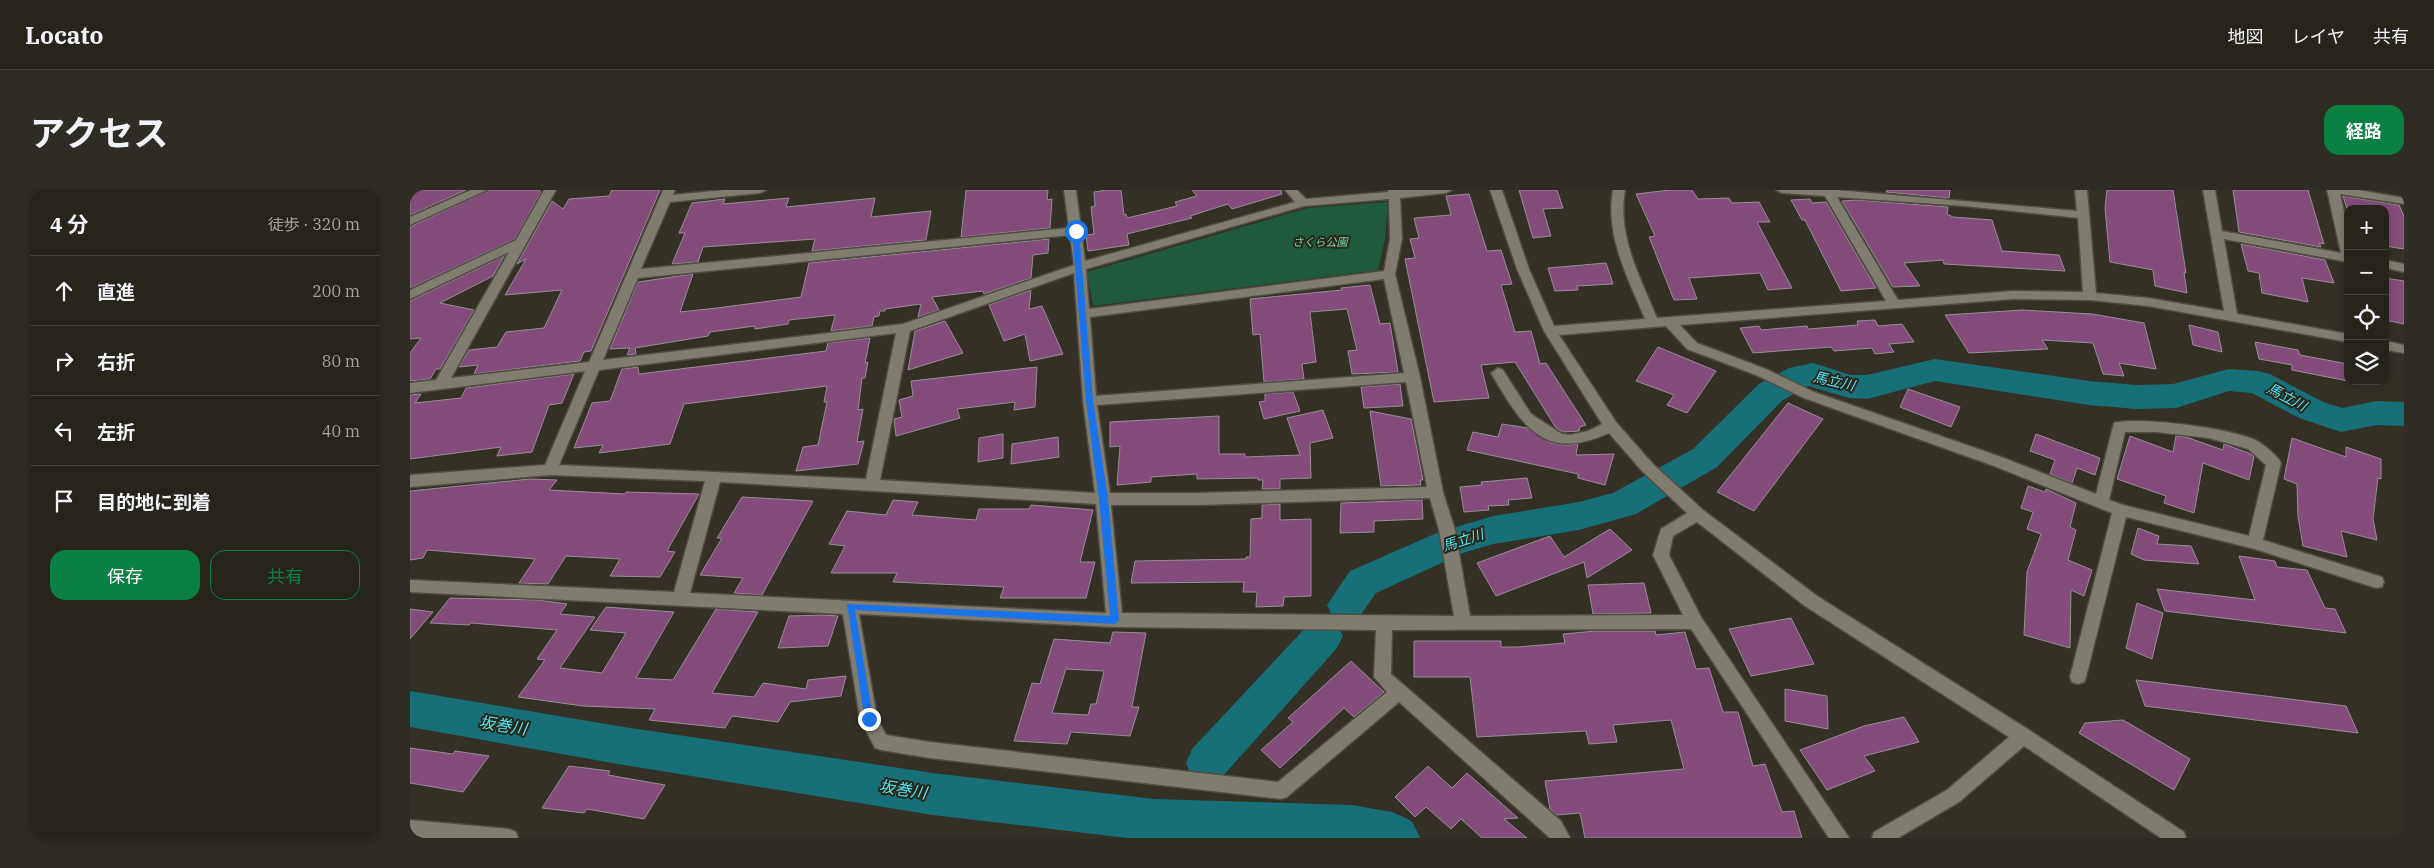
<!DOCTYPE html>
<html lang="ja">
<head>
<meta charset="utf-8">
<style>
  :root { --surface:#27241c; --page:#2f2c25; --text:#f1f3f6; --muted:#a4a4a3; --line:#43413b; --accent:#0b8043 }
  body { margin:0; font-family:"IBM Plex Serif","Noto Sans JP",serif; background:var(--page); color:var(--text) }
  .controls { position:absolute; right:15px; top:15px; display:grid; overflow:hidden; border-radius:10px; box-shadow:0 2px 8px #0003 }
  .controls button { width:45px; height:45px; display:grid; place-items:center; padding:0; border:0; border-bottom:1px solid var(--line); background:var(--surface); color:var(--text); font:25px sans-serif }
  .stop { position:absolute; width:15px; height:15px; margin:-11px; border:4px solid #1a73e8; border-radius:50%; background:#fff }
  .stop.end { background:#1a73e8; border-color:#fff; box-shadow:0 1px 5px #0008 }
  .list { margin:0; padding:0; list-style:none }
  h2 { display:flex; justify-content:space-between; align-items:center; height:65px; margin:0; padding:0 20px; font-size:21px }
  h2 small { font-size:16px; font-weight:400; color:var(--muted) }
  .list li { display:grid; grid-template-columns:32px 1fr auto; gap:15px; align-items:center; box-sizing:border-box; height:70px; padding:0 20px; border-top:1px solid var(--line) }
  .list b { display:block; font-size:19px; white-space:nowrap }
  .list em { font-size:16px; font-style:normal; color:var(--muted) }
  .actions { display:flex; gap:10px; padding:15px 20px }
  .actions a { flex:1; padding:11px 0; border:1px solid var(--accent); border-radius:15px; text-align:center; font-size:18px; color:var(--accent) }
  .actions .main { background:var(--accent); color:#fff }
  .icon { flex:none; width:28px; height:28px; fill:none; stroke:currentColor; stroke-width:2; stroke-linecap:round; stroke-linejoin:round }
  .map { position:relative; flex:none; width:1994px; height:648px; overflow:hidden; border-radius:15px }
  header { display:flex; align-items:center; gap:30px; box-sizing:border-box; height:70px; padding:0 25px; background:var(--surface); border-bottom:1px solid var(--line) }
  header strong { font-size:24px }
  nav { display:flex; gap:28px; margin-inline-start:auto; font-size:18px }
  .intro { display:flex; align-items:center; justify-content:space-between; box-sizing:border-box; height:120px; padding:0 30px }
  h1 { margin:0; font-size:35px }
  .button { padding:12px 22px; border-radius:15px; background:var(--accent); color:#fff; font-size:18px; font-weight:700 }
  main { display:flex; gap:30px; padding:0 30px }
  aside { flex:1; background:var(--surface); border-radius:15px; box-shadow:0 2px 8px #0003 }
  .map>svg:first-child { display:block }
  .green { fill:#205a3d }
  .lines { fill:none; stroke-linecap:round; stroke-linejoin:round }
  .river { fill:#176f77; fill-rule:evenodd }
  .building { fill:#834c7a; stroke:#998d96; fill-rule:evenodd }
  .minor-casing { stroke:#504c43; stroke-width:3 }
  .minor { fill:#807c6f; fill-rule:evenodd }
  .route { fill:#1a73e8 }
  .labels { text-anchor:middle; stroke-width:4; stroke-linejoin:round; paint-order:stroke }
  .far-park-label { font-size:11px; font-style:italic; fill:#71dba2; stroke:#2a261c }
  .water-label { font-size:14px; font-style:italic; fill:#4de8f8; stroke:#2a261c }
  .near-water-label { font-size:16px; font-style:italic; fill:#4de8f8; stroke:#2a261c }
</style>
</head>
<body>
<header>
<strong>Locato</strong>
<nav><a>地図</a><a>レイヤ</a><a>共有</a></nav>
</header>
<div class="intro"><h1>アクセス</h1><a class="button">経路</a></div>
<main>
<aside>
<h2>4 分<small>徒歩 · 320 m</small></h2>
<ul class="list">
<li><svg class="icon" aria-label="ahead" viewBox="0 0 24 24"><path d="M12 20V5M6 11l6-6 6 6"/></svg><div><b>直進</b></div><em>200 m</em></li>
<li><svg class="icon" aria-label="right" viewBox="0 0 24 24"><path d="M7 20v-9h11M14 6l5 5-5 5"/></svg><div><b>右折</b></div><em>80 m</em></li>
<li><svg class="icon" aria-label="left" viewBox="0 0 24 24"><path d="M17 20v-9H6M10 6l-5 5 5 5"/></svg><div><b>左折</b></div><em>40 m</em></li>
<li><svg class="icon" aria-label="arrive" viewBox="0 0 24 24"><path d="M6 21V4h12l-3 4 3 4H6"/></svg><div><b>目的地に到着</b></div></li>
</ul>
<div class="actions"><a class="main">保存</a><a>共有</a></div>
</aside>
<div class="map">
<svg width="1994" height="648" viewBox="0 0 1994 648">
  <rect width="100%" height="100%" fill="#343026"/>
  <path class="green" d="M 978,12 L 975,49 L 968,80 L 683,116 L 677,82 L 898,18 Z"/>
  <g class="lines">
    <g class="river">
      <path d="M 1525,169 L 1679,191 L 1727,195 L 1763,194 L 1819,179 L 1848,181 L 1860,184 L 1913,212 L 1932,218 L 1967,211 L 1994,212 L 1994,236 L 1967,235 L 1931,242 L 1889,228 L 1842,203 L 1819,201 L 1766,218 L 1727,219 L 1679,215 L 1525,191 L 1457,209 L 1439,208 L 1398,196 L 1373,210 L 1307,277 L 1226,324 L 1169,340 L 1083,354 L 1053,363 L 966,403 L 950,426 L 936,431 L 922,426 L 917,415 L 940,381 L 1029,342 L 1083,326 L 1169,312 L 1203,303 L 1283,259 L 1349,194 L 1379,178 L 1403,173 L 1441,185 L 1457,185 Z"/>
      <path d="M 913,429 L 927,434 L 933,446 L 927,458 L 812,587 L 797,593 L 782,587 L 776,573 L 782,559 L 899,434 Z"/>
      <path d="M 0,501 L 214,537 L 523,583 L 744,609 L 942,615 L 982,622 L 998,629 L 1003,633 L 1010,648 L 717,648 L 523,625 L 214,575 L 0,537 Z"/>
    </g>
  </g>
  <g class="building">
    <path d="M 0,0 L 56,0 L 0,25 Z"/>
    <path d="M 79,0 L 128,0 L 131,2 L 105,49 L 0,98 L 0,37 Z"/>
    <path d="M 202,0 L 250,0 L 181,161 L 174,162 L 170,171 L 64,184 L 68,175 L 49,177 L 59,160 L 87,157 L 96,142 L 134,138 L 152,100 L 95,105 L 116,69 L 107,74 L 142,11 L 153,19 L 159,9 L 199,6 Z"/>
    <path d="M 556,0 L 638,0 L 637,10 L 642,9 L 640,38 L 551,47 Z"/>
    <path d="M 697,0 L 711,0 L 714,25 L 716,24 L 717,28 L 767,16 L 765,12 L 787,6 L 782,0 L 871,0 L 872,4 L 822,19 L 818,14 L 780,26 L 782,28 L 717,44 L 719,55 L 678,61 L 676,45 L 684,44 L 681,17 L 685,16 L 684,2 Z"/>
    <path d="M 1109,0 L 1147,0 L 1153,18 L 1133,19 L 1141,46 L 1123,48 Z"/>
    <path d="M 1260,0 L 1282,0 L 1288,9 L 1319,8 L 1322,13 L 1349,12 L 1360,32 L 1347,32 L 1382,98 L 1358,100 L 1350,83 L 1279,88 L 1287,109 L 1264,110 L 1239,47 L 1245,46 L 1226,4 Z"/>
    <path d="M 1477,0 L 1540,0 L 1539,8 L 1476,2 Z"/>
    <path d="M 1697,0 L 1763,0 L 1776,83 L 1774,82 L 1777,103 L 1745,96 L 1743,80 L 1700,72 L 1695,18 Z"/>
    <path d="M 1823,0 L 1898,0 L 1914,54 L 1909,53 L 1911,57 L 1829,42 Z"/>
    <path d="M 1059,4 L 1077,61 L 1091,60 L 1102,94 L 1091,95 L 1105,142 L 1121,141 L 1130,174 L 1136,173 L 1176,235 L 1170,237 L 1169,241 L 1153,242 L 1146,238 L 1105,172 L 1071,175 L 1079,208 L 1024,212 L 995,69 L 1005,68 L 1000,49 L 1009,48 L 1004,28 L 1041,25 L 1036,6 Z"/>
    <path d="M 1933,6 L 1989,15 L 1994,26 L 1994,59 L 1975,56 L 1975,19 L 1937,19 Z"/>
    <path d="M 379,8 L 376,17 L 465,8 L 461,27 L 521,21 L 516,50 L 402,61 L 405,49 L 293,57 L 288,72 L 262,74 L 275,43 L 269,43 L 282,13 L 315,9 L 313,14 Z"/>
    <path d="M 1400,9 L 1402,13 L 1416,12 L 1466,98 L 1431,101 L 1395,30 L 1392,30 L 1381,10 Z"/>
    <path d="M 1447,10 L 1538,17 L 1537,24 L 1543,27 L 1582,30 L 1592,61 L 1649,65 L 1655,81 L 1534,74 L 1533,70 L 1494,73 L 1510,96 L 1483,97 L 1432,11 Z"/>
    <path d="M 639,49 L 638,63 L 623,65 L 621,88 L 574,104 L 573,101 L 522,107 L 529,120 L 508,127 L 511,114 L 475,119 L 475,121 L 470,121 L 469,126 L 464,127 L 462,136 L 421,141 L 425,125 L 379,130 L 378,134 L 345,139 L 345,136 L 300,142 L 298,146 L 225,158 L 226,164 L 217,165 L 220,158 L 200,159 L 228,92 L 283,84 L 270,122 L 307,118 L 391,107 L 399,73 Z"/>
    <path d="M 1831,54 L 1915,70 L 1924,93 L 1892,88 L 1898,112 L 1852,103 L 1849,83 L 1838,81 Z"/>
    <path d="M 94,66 L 83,86 L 30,113 L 64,120 L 30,179 L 26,179 L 20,189 L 0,191 L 0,163 L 11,148 L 0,149 L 0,111 Z"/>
    <path d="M 1196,73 L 1203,94 L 1167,96 L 1168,100 L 1145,101 L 1138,78 Z"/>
    <path d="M 1975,88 L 1994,91 L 1994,134 L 1975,130 Z"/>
    <path d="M 960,95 L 970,134 L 980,133 L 988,182 L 942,184 L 938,161 L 947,160 L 937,119 L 900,122 L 906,172 L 892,174 L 894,189 L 854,192 L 850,144 L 843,145 L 840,109 L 932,100 L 931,98 Z"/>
    <path d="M 621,100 L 619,119 L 632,116 L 653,164 L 620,171 L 615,144 L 594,151 L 579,115 Z"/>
    <path d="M 1612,120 L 1682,124 L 1734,133 L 1746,179 L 1709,173 L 1714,186 L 1693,184 L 1683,153 L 1632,150 L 1638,159 L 1559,163 L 1535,125 Z"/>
    <path d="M 1465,130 L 1468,136 L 1492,134 L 1504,152 L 1479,154 L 1484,162 L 1465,164 L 1462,158 L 1424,161 L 1421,157 L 1343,163 L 1330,138 L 1349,136 L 1351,140 L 1397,136 L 1398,139 L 1448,135 L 1447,131 Z"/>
    <path d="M 535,131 L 553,163 L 498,180 L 505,141 Z"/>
    <path d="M 1779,135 L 1808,142 L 1812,162 L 1783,155 Z"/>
    <path d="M 460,148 L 455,173 L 458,172 L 455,188 L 452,188 L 448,220 L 453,219 L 447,252 L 454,251 L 448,274 L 386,281 L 393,257 L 408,255 L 417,212 L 414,212 L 417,196 L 274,214 L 260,254 L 189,263 L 193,255 L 164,258 L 182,213 L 200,211 L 212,179 L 228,177 L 229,184 L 416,161 L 418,153 Z"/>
    <path d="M 1845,152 L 1888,160 L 1890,165 L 1938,174 L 1938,191 L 1882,180 L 1882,175 L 1849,169 Z"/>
    <path d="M 1248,157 L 1306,181 L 1277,223 L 1257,215 L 1264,205 L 1226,191 Z"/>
    <path d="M 627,177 L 625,217 L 604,220 L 605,212 L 547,219 L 550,228 L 486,246 L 484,229 L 492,227 L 489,210 L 503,206 L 501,191 Z"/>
    <path d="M 164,184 L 152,213 L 139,215 L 122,262 L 87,266 L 91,257 L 0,269 L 0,205 L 11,204 L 5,213 L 51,208 L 56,198 Z"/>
    <path d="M 990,194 L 993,216 L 954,218 L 951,197 Z"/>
    <path d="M 1498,199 L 1550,217 L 1541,237 L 1490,217 Z"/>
    <path d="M 883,202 L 890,221 L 854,229 L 849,212 L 855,211 L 855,204 Z"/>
    <path d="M 1378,213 L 1413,229 L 1344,321 L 1307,302 Z"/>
    <path d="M 913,220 L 923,248 L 900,253 L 901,288 L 870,289 L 870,299 L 852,299 L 853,290 L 848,290 L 848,288 L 787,289 L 787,284 L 741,287 L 741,292 L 707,295 L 710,256 L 700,257 L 700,232 L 809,226 L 809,264 L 835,264 L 835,267 L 890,265 L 877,228 Z"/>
    <path d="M 960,221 L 1001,229 L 1013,290 L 1010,290 L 1011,295 L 971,296 Z"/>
    <path d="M 1092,234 L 1118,238 L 1141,253 L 1157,255 L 1168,254 L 1166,265 L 1204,264 L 1195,295 L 1168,288 L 1168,284 L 1057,260 L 1063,242 L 1088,247 Z"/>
    <path d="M 593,244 L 593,268 L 568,272 L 569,248 Z"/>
    <path d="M 1626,244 L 1690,268 L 1685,285 L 1667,278 L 1662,293 L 1640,284 L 1645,270 L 1620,261 Z"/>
    <path d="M 1720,246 L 1763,262 L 1766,246 L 1776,247 L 1813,260 L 1814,254 L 1841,264 L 1844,267 L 1839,290 L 1793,273 L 1784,323 L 1754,313 L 1756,306 L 1707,289 Z"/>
    <path d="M 648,247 L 649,267 L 601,274 L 602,254 Z"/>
    <path d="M 1882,248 L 1936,267 L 1936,257 L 1971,269 L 1971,289 L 1968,288 L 1963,329 L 1967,350 L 1931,341 L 1937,367 L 1893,356 L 1888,326 L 1887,294 L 1874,289 Z"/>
    <path d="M 1117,288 L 1122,308 L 1098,310 L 1099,315 L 1078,316 L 1079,320 L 1054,322 L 1050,297 L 1072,295 L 1071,292 Z"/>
    <path d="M 120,289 L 147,290 L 139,300 L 215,304 L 216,302 L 289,304 L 257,361 L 265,362 L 250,387 L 200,386 L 210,369 L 156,366 L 138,394 L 109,393 L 125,369 L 17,360 L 13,368 L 0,370 L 0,301 Z"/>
    <path d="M 1618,296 L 1635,302 L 1636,299 L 1666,313 L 1660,337 L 1666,340 L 1658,370 L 1682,380 L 1674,406 L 1661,400 L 1660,458 L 1614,445 L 1617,382 L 1631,344 L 1617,339 L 1623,322 L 1611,318 Z"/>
    <path d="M 332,307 L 403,311 L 352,405 L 324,403 L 333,388 L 290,385 L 312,348 L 307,348 Z"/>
    <path d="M 483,310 L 508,312 L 502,325 L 566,330 L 569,319 L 619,319 L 621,315 L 683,320 L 670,372 L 685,372 L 676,408 L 590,408 L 594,397 L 483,392 L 487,383 L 421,383 L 435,356 L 419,354 L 437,321 L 476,325 Z"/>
    <path d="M 1012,310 L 1013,329 L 964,331 L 964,342 L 930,343 L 931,313 Z"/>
    <path d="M 870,314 L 870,330 L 901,329 L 901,406 L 874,407 L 873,416 L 846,417 L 847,402 L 833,402 L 834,392 L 721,393 L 725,371 L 836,369 L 836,367 L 840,367 L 841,329 L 852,328 L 852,315 Z"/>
    <path d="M 1728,338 L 1749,346 L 1747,354 L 1781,356 L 1789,374 L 1734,370 L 1721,364 Z"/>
    <path d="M 1200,339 L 1222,360 L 1177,388 L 1174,372 L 1086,406 L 1067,373 L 1140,346 L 1154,367 Z"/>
    <path d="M 1829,366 L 1865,371 L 1867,377 L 1897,380 L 1915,418 L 1925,419 L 1936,443 L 1755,421 L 1747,399 L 1845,410 Z"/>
    <path d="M 1234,393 L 1241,423 L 1183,424 L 1178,395 Z"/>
    <path d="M 40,408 L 128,410 L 157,414 L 150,424 L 185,427 L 150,478 L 192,483 L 216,443 L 180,440 L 196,417 L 264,422 L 226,488 L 263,490 L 306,419 L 348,422 L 302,503 L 344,507 L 353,493 L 396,499 L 398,490 L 436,486 L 431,506 L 380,512 L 368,532 L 322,526 L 315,538 L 239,530 L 245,519 L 173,516 L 108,507 L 135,470 L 127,469 L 147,440 L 61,433 L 59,435 L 20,433 Z"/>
    <path d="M 1727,413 L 1753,423 L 1742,469 L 1716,458 Z"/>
    <path d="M 0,419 L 23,422 L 0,449 Z"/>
    <path d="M 413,425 L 428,426 L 418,456 L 368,458 L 379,426 Z"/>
    <path d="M 1381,428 L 1404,474 L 1341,486 L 1319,439 Z"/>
    <path d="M 1186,441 L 1245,441 L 1246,445 L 1275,442 L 1286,479 L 1299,478 L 1313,522 L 1328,522 L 1343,576 L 1355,574 L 1372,622 L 1384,621 L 1392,648 L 1175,648 L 1170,623 L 1147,625 L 1140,619 L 1135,591 L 1274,579 L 1261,530 L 1203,535 L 1207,552 L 1179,554 L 1176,541 L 1067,547 L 1060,487 L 1004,487 L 1004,451 L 1091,451 L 1091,457 L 1108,457 L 1155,453 L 1153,444 Z"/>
    <path d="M 703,442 L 736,443 L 722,517 L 729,517 L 720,546 L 661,542 L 657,554 L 604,551 L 622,493 L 630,494 L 644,449 L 700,453 ZM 656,479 L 694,481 L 686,514 L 681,514 L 678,525 L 642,523 Z"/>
    <path d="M 941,471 L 974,502 L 944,527 L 934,518 L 870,578 L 851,560 L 883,532 L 878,528 Z"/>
    <path d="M 1726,490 L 1936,516 L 1948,543 L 1735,516 Z"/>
    <path d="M 1375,499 L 1417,506 L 1418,539 L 1375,531 Z"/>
    <path d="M 1494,527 L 1509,552 L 1454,566 L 1465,581 L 1417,600 L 1390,560 L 1454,536 Z"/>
    <path d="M 1713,530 L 1780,569 L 1764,600 L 1669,543 L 1675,533 Z"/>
    <path d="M 0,558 L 43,564 L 45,561 L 79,566 L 53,602 L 0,593 Z"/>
    <path d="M 159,576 L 200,581 L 198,585 L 255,595 L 234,629 L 177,619 L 174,623 L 132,618 Z"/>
    <path d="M 1018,576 L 1042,598 L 1057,583 L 1108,628 L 1094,629 L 1117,648 L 1072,648 L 1051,629 L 1041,639 L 1016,617 L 1005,627 L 985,607 Z"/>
  </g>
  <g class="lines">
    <g class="minor-casing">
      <g id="minor">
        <path d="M 61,0 L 77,0 L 0,35 L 0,27 Z"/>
        <path d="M 134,0 L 146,0 L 41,188 L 179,172 L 253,0 L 265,0 L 263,5 L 314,0 L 356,0 L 350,3 L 260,12 L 231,79 L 659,38 L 654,0 L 666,0 L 675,71 L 885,12 L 875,0 L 887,0 L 896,9 L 978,2 L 978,0 L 1042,0 L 1036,3 L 990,8 L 992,49 L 985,84 L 1010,187 L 1033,302 L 1045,340 L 1060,426 L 1273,425 L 1243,365 L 1251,339 L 1277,323 L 1232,281 L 1199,243 C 1133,273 1112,235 1081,183 L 1088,178 L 1093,180 L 1121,224 L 1152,244 L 1160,245 L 1178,241 L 1192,234 L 1134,141 L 1107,79 L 1080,0 L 1092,0 L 1119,79 L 1144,136 L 1235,129 C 1218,88 1195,46 1203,0 L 1215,0 C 1207,46 1230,87 1247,128 L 1476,111 L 1415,6 L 1372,3 L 1366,0 L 1426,0 L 1667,21 L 1665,0 L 1677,0 L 1686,103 L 1738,108 L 1814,121 L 1793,0 L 1805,0 L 1812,41 L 1931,63 L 1917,0 L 1949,0 L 1994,8 L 1994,14 L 1930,4 L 1938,40 L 1938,72 L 1814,49 L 1827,124 L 1938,144 L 1938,152 L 1738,116 L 1680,110 L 1603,109 L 1270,135 L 1287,153 L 1356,179 L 1404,202 L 1594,268 L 1686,304 L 1704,233 C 1728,226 1828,239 1849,252 C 1856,257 1867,265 1871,273 L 1853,350 L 1972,387 L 1974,392 L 1972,397 L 1966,398 L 1845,359 L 1716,327 L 1676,487 L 1674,492 L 1668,494 L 1662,492 L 1660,487 L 1702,323 L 1584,276 L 1394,208 L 1346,185 L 1277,159 L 1256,136 L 1149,145 L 1206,232 L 1242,273 L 1293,320 L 1407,406 L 1619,540 L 1774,642 L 1776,648 L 1751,648 L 1614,556 L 1549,612 L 1488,648 L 1462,648 L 1464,642 L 1537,600 L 1599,547 L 1395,416 L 1287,332 L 1263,346 L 1259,365 L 1291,427 L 1439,648 L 1419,648 L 1281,439 L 982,440 L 981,484 L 1151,631 L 1160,648 L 1140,648 L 989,512 L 877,607 L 871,609 L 520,568 L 471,560 L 465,558 L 450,529 L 433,424 L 0,402 L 0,390 L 264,402 L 295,291 L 140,285 L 0,297 L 0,285 L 135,275 L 175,181 L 0,203 L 0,193 L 26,190 L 99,62 L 0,109 L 0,100 L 106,50 ZM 1427,7 L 1555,16 L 1668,28 L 1673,102 L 1603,101 L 1488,110 ZM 979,9 L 980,49 L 974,81 L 679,119 L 676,79 L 894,16 ZM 660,45 L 664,75 L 493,134 L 193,170 L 228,88 ZM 664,83 L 673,211 L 685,303 L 470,290 L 500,141 ZM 974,89 L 994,183 L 686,206 L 680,127 ZM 486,143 L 456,289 L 149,275 L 189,180 ZM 996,192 L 1017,297 L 787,303 L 700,303 L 687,215 ZM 1715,242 L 1746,242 L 1799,248 L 1838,259 L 1856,275 L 1839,346 L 1713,315 L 1699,310 ZM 310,292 L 686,314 L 696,423 L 280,403 ZM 1020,308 L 1029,340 L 1044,426 L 712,423 L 701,315 L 787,315 ZM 449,424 L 705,437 L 966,440 L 964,487 L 977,502 L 868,592 L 520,552 L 476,545 L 467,528 Z"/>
        <path d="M 1975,70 L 1994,74 L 1994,82 L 1975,78 Z"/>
        <path d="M 1975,151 L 1994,155 L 1994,163 L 1975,160 Z"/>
        <path d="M 0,630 L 99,639 L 106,642 L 108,648 L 0,648 Z"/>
      </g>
    </g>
    <use href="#minor" class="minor"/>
  </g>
  <path class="route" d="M 666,39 L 669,41 L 683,211 L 698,309 L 709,430 L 705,434 L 445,420 L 463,529 L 459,533 L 455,532 L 437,414 L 700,426 L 689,309 L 676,211 L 662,41 Z"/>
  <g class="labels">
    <g class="far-park-label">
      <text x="910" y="56">さくら公園</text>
    </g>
    <g class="water-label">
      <text transform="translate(1424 191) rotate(13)" y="5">馬立川</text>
      <text transform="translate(1877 207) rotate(28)" y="5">馬立川</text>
      <text transform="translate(1053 350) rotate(-18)" y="5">馬立川</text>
    </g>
    <g class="near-water-label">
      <text transform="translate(93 535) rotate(9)" y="6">坂巻川</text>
      <text transform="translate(493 599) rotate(9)" y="6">坂巻川</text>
    </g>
  </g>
</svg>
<div class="controls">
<button>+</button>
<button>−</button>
<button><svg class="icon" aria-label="locate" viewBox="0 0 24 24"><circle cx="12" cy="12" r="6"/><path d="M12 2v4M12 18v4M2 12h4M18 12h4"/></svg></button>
<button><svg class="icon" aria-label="layers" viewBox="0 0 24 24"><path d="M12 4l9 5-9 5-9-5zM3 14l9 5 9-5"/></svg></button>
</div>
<div class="stop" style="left:666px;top:41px"></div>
<div class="stop end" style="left:459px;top:529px"></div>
</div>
</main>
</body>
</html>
